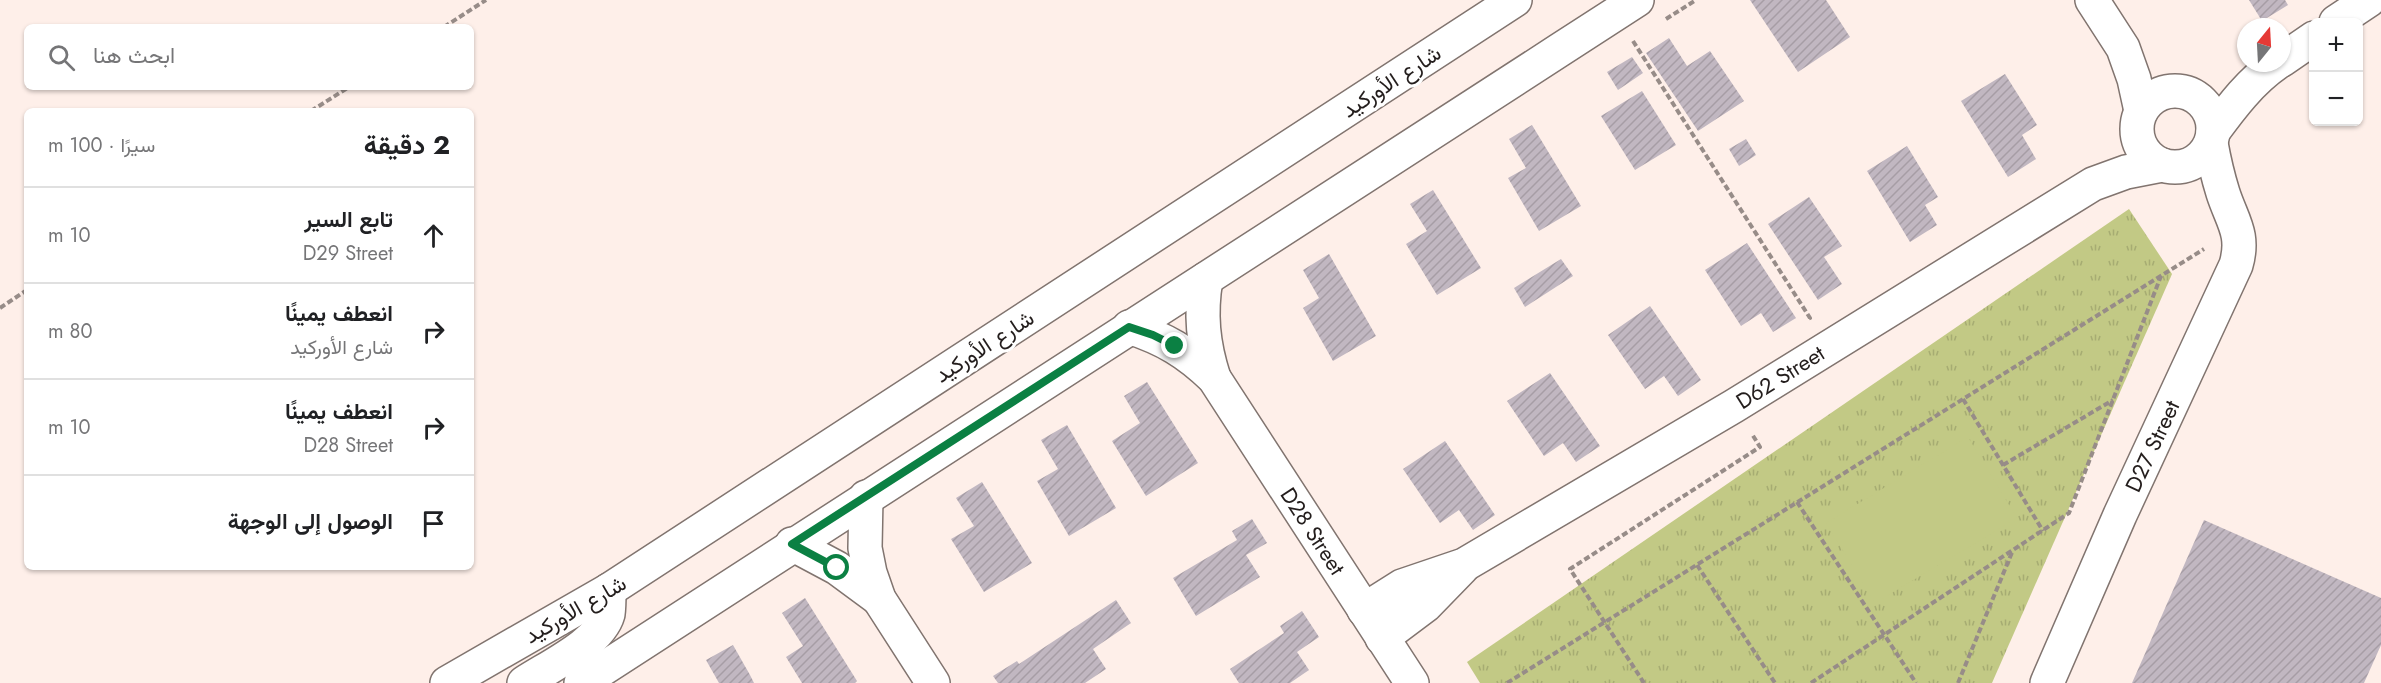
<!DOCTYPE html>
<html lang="ar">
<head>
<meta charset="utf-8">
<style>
  :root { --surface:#fff; --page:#f6f6f6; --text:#202124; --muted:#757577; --line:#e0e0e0 }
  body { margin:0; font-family:Jost,Vazirmatn,sans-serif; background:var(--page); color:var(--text); direction:rtl }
  .controls { position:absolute; right:18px; top:18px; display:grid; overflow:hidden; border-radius:9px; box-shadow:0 2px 4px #0004 }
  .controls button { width:54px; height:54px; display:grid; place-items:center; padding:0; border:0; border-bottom:2px solid var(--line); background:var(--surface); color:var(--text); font:30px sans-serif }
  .compass { position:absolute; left:2237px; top:18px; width:54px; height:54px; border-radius:50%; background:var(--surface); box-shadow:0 2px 4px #0004; rotate:18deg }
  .stop { position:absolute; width:18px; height:18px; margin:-14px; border:4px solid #0b8043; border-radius:50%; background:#fff }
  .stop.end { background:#0b8043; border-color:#fff; box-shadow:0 2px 6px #0008 }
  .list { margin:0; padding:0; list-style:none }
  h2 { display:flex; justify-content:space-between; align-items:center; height:78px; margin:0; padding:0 24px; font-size:26px }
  h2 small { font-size:20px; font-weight:400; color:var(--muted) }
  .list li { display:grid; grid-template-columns:39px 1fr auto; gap:18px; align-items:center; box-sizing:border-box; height:96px; padding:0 24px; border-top:2px solid var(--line) }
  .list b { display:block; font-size:22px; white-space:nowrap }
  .list p { margin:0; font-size:20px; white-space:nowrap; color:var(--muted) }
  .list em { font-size:20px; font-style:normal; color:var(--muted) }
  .icon { flex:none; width:33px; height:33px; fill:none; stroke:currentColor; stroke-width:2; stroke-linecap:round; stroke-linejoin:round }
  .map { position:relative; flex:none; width:2381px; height:683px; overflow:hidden; direction:ltr }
  .search { position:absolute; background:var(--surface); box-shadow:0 2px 4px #0004; left:24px; top:24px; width:450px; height:66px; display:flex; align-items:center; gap:15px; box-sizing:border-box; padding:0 21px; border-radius:9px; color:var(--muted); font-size:22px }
  .panel { position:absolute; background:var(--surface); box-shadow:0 2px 4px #0004; left:24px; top:108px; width:450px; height:462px; border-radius:9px; direction:rtl }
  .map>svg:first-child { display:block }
  .park { fill:url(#park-tufts) }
  .garden { fill:#c2c985 }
  .building { fill:url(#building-hatch) }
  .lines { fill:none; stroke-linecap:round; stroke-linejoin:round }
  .minor-casing { stroke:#81746f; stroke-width:36 }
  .path { stroke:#978c88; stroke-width:4; stroke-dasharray:6 3; stroke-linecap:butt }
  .minor { stroke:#fff; stroke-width:33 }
  .route { stroke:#0b8043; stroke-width:8 }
  .labels { text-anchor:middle; stroke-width:6; stroke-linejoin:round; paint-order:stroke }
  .street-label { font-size:22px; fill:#231d1c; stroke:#fff }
</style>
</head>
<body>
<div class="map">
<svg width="2381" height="683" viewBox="0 0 2381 683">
  <defs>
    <pattern id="park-tufts" width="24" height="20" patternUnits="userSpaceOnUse" patternTransform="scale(1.5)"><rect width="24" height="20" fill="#c2c985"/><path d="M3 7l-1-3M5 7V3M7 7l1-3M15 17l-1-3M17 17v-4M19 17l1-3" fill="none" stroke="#a6ac72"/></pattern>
    <pattern id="building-hatch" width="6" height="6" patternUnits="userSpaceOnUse" patternTransform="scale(1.5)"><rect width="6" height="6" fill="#c1b7c1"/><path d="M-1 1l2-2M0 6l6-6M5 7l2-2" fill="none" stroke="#a69da5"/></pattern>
  </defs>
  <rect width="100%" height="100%" fill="#feefe9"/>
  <path class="park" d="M 2129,209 L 2172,274 L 1992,683 L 1480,683 L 1467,662 Z"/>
  <path class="garden" d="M 1968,437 L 2017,518 L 1875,603 L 1826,523 Z"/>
  <g class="building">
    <path d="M 1750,0 L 1826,0 L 1850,37 L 1798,72 Z"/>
    <path d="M 2249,0 L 2285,0 L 2288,5 L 2262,21 Z"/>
    <path d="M 1669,38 L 1687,66 L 1710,51 L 1744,101 L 1698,131 L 1646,53 Z"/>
    <path d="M 1632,57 L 1643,73 L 1618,90 L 1607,72 Z"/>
    <path d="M 2005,74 L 2037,125 L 2022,135 L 2036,159 L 2008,177 L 1961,101 Z"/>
    <path d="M 1642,91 L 1676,145 L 1635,170 L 1601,116 Z"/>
    <path d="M 1532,125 L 1581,206 L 1539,231 L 1508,178 L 1526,168 L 1509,139 Z"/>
    <path d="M 1746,139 L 1756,155 L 1739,166 L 1729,149 Z"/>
    <path d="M 1907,146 L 1938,197 L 1925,205 L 1937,225 L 1910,242 L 1867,171 Z"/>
    <path d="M 1433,190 L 1481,268 L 1437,295 L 1406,244 L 1427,231 L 1410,204 Z"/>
    <path d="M 1809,197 L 1842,246 L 1824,257 L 1842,284 L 1818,300 L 1768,224 Z"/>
    <path d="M 1747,243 L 1796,318 L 1773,332 L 1761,313 L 1741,326 L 1705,270 Z"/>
    <path d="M 1329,254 L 1376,336 L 1333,361 L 1303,308 L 1319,298 L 1303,270 Z"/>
    <path d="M 1561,259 L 1573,276 L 1525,307 L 1514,288 Z"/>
    <path d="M 1650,306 L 1701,380 L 1678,396 L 1664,376 L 1645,389 L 1608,335 Z"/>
    <path d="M 1550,373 L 1600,446 L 1576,462 L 1563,443 L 1544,456 L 1507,401 Z"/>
    <path d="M 1147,382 L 1198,463 L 1146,496 L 1112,441 L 1140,423 L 1124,396 Z"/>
    <path d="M 1067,425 L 1116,508 L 1069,536 L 1037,481 L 1058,469 L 1041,440 Z"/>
    <path d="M 1445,441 L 1495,515 L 1473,530 L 1459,510 L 1440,523 L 1403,469 Z"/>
    <path d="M 982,482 L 1032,563 L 984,592 L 951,539 L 974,526 L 956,498 Z"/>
    <path d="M 1252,519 L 1267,543 L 1246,555 L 1260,577 L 1196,616 L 1173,578 L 1237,540 L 1232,531 Z"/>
    <path d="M 2204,520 L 2381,598 L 2381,645 L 2364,683 L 2132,683 Z"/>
    <path d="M 805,598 L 857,681 L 855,683 L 802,683 L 786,657 L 803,646 L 782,613 Z"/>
    <path d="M 1116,600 L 1131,623 L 1093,649 L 1106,669 L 1085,683 L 998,683 L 993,676 L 1017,661 L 1019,664 Z"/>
    <path d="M 1302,611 L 1319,637 L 1297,652 L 1309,670 L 1290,683 L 1239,683 L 1230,669 L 1284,633 L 1280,626 Z"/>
    <path d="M 733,645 L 750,675 L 754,683 L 719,683 L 706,660 Z"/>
  </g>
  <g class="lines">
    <g class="minor-casing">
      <g id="minor">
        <path d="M 2092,0 L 2123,48 L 2134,79 L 2141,111"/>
        <path d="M 2336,22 L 2369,0"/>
        <path d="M 2282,60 L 2314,38"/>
        <circle cx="2175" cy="129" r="38"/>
        <path d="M 2213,132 C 2232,106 2251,81 2277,63"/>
        <path d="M 1206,279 C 1200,314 1203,344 1214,378"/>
        <path d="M 1129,327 C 1165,339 1187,352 1214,378 L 1412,683"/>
        <path d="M 866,497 L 865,548 L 870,573 L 879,599 L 933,683"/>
        <path d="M 792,544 L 837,568 L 879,599"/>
        <path d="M 1364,610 L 1402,586 L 1464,565 L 1734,406 L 2093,184 L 2126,172 L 2162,165"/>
        <path d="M 1382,638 L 1426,605 L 1462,568"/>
        <path d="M 447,683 L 609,590 L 1515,0"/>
        <path d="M 524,683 C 548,667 600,643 608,614 C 609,607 609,598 609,590"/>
        <path d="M 581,683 C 931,453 1285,228 1637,0"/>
        <path d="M 2047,683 L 2120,515 L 2236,265 C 2245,234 2232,221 2223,193 C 2218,177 2214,160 2211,143"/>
      </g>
    </g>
    <g class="path">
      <path d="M 1666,19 L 1696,0"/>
      <path d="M 444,27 L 486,0"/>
      <path d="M 1633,41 L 1810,318 L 1808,319"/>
      <path d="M 311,111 L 349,87"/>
      <path d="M 0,308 L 27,290"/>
      <path d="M 1963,399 L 2043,531"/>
      <path d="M 2003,465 L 2113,400"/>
      <path d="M 1797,502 L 1916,683"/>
      <path d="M 1697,565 L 1775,683"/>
      <path d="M 1507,683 L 2204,249"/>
      <path d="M 1644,683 L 1570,569 L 1760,447 L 1752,434"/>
      <path d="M 1811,683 L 2069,513 L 2161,276"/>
      <path d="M 1958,683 L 2013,550"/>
    </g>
    <use href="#minor" class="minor"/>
  </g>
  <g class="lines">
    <path class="route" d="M 837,568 L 792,544 L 1129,327 L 1153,335 L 1175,346"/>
  </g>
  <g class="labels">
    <g class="street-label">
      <text transform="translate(1391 81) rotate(-33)" y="8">شارع الأوركيد</text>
      <text transform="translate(984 346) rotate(-33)" y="8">شارع الأوركيد</text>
      <text transform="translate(1780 377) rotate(-32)" y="8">D62 Street</text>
      <text transform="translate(2152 446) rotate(-65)" y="8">D27 Street</text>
      <text transform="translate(1313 531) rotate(57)" y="8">D28 Street</text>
      <text transform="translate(575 609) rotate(-30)" y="8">شارع الأوركيد</text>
    </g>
  </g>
</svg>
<div class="controls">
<button>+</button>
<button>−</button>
</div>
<svg class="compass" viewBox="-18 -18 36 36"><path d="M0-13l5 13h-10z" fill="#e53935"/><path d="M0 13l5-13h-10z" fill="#757577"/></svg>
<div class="stop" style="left:837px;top:568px"></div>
<div class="stop end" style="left:1175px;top:346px"></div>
<div class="search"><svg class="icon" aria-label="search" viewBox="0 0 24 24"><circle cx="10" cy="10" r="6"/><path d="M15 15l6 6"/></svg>ابحث هنا</div>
<section class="panel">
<h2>2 دقيقة<small>سيرًا · 100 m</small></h2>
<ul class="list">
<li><svg class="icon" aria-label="ahead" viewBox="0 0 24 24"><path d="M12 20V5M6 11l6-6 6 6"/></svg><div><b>تابع السير</b><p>D29 Street</p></div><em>10 m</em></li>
<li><svg class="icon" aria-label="right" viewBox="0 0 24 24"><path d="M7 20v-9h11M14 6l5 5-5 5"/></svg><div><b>انعطف يمينًا</b><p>شارع الأوركيد</p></div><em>80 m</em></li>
<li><svg class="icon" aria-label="right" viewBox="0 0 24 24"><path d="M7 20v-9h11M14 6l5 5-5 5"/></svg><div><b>انعطف يمينًا</b><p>D28 Street</p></div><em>10 m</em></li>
<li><svg class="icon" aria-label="arrive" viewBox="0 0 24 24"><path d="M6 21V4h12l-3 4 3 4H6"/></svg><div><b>الوصول إلى الوجهة</b></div></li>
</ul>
</section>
</div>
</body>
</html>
